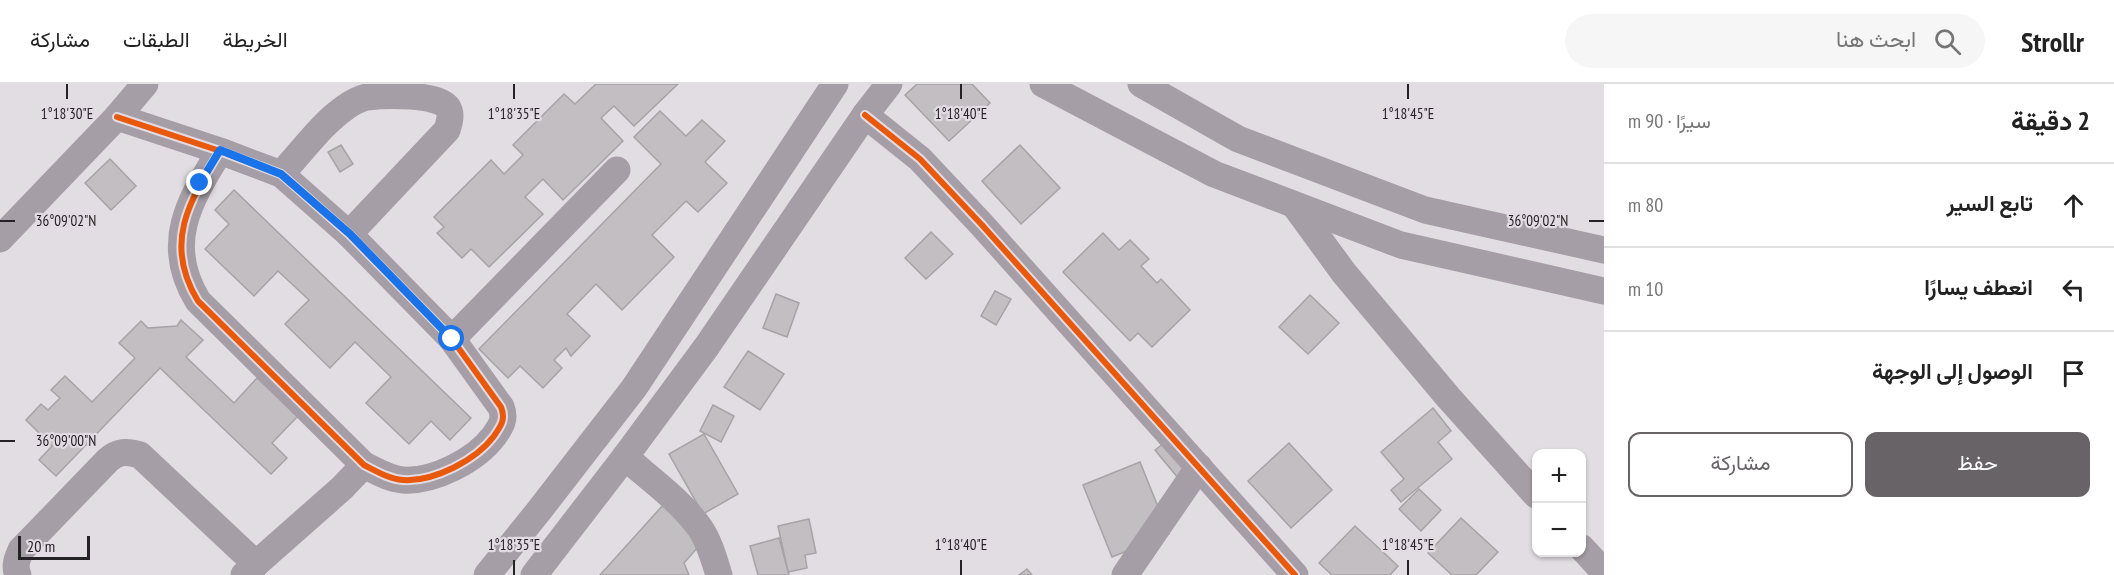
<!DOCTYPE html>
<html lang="ar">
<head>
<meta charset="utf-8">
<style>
  :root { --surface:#fff; --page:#f6f6f6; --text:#222; --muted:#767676; --line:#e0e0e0; --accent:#676367 }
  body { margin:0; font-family:"PT Sans Narrow",Vazirmatn,sans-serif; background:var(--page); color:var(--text); direction:rtl }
  .controls { position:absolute; right:18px; bottom:18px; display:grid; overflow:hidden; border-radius:12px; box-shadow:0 2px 4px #0004 }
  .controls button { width:54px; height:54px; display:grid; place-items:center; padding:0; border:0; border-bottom:2px solid var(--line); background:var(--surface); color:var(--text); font:30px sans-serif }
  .scale { position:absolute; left:18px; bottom:15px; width:72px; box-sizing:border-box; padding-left:6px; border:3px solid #252225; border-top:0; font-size:16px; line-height:21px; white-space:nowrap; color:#252225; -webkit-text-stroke:4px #e3dbe4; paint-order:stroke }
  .stop { position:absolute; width:18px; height:18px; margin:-14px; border:4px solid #1a73e8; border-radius:50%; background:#fff }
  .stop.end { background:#1a73e8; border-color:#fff; box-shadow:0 2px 6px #0008 }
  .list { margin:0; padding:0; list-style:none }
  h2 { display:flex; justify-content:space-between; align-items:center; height:78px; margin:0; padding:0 24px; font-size:26px }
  h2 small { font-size:20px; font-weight:400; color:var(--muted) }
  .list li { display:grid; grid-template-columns:39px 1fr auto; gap:18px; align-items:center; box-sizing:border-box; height:84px; padding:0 24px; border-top:2px solid var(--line) }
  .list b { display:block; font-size:22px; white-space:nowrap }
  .list em { font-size:20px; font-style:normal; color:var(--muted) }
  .actions { display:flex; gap:12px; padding:18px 24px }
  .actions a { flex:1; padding:14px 0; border:2px solid var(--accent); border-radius:12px; text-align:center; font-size:21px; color:var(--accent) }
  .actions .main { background:var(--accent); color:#fff }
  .icon { flex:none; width:33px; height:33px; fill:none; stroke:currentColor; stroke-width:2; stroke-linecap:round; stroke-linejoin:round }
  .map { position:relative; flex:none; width:1604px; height:491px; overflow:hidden; direction:ltr }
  header { display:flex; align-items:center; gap:36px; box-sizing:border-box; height:84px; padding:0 30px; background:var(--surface); border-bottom:2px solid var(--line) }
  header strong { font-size:28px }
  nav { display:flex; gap:33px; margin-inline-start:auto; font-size:21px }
  .search { width:420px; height:54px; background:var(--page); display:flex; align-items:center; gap:15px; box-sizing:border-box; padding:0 21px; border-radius:33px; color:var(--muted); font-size:22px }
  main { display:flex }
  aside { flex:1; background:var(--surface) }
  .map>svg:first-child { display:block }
  .building { fill:#c2bec2; stroke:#a6a3a6; stroke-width:1.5 }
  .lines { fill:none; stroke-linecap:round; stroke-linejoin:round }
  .minor { stroke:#a69ea6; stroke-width:27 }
  .cycleway-casing { stroke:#e3dbe4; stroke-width:10 }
  .cycleway { stroke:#e8590c; stroke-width:6 }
  .route { stroke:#1a73e8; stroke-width:8 }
  .ticks { fill:none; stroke:#252225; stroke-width:2 }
  .ticks-label { font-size:15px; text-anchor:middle; fill:#252225; stroke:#e3dbe4; stroke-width:4.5; stroke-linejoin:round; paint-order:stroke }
</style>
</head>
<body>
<header>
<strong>Strollr</strong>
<div class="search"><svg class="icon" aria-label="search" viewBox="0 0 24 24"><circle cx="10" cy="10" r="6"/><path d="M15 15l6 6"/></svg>ابحث هنا</div>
<nav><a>الخريطة</a><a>الطبقات</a><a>مشاركة</a></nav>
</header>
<main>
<aside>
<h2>2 دقيقة<small>سيرًا · 90 m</small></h2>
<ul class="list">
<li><svg class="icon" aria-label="ahead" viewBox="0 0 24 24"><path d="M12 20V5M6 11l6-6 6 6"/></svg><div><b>تابع السير</b></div><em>80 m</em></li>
<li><svg class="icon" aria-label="left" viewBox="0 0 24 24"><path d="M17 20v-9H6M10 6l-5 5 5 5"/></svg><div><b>انعطف يسارًا</b></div><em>10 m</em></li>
<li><svg class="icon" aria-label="arrive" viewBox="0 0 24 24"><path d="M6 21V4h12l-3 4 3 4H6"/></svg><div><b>الوصول إلى الوجهة</b></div></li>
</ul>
<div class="actions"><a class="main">حفظ</a><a>مشاركة</a></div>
</aside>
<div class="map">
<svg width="1604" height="491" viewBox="0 0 1604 491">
  <rect width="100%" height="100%" fill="#e2dde2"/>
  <g class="building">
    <path d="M 596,0 L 678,0 L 634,42 L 614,22 L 601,34 L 623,57 L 563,116 L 543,95 L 525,113 L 543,130 L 489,183 L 471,165 L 462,174 L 437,149 L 444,143 L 434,133 L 491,76 L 504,90 L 523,71 L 513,61 L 564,10 L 575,20 Z"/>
    <path d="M 917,0 L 972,0 L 990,19 L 949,57 L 905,11 Z"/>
    <path d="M 660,27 L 686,52 L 702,36 L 725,57 L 705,78 L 727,99 L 698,128 L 686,117 L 652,151 L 674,173 L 622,226 L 596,200 L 567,230 L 590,252 L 571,272 L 566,264 L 554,276 L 562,284 L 543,304 L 520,282 L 508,294 L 479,265 L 661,80 L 634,53 Z"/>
    <path d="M 341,61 L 353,80 L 340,88 L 328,68 Z"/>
    <path d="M 1020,61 L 1060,104 L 1021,140 L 982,97 Z"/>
    <path d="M 110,75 L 136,102 L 111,126 L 85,99 Z"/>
    <path d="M 234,106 L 471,334 L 450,356 L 431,337 L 409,360 L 366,319 L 391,293 L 355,258 L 330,284 L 285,240 L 309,216 L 278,187 L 254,212 L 205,165 L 229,140 L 215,126 Z"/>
    <path d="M 931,148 L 953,170 L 926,195 L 905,174 Z"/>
    <path d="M 1103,149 L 1119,166 L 1130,156 L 1149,175 L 1141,182 L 1157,199 L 1161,195 L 1190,226 L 1152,263 L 1138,249 L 1130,257 L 1063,188 Z"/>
    <path d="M 995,207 L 1011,215 L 996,241 L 981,232 Z"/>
    <path d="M 776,210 L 799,219 L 787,253 L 763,244 Z"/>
    <path d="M 1310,211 L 1339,239 L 1308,270 L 1279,243 Z"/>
    <path d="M 181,236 L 203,256 L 186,273 L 234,319 L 257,294 L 298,332 L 272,359 L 287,374 L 271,390 L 160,284 L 56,392 L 39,376 L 52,362 L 26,336 L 41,320 L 48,326 L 60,314 L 51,306 L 65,292 L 92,318 L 135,274 L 119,259 L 141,237 L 148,244 L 177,242 Z"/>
    <path d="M 748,267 L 784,290 L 760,326 L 724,303 Z"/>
    <path d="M 713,321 L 734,332 L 721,358 L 700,347 Z"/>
    <path d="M 1433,324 L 1451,347 L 1438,358 L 1452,375 L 1401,418 L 1391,406 L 1404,395 L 1381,368 Z"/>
    <path d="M 704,350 L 738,410 L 703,430 L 669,370 Z"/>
    <path d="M 1173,352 L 1200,386 L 1183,400 L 1155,366 Z"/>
    <path d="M 1289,359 L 1332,406 L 1291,444 L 1248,397 Z"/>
    <path d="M 1140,378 L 1169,450 L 1112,473 L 1083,401 Z"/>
    <path d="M 1419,405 L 1441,426 L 1421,447 L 1399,425 Z"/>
    <path d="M 673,410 L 714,445 L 684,479 L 689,491 L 600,491 Z"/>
    <path d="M 1461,434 L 1498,468 L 1476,491 L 1452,491 L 1428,469 Z"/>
    <path d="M 809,435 L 816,469 L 805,471 L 807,484 L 788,488 L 778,442 Z"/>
    <path d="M 1355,442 L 1398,482 L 1390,491 L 1332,491 L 1319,479 Z"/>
    <path d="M 779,454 L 789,491 L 758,491 L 750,462 Z"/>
    <path d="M 1027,485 L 1032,491 L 1019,491 Z"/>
  </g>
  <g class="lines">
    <g class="minor">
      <path d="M 1043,0 L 1214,90 L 1401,161 L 1604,207"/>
      <path d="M 1141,0 L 1238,55 L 1425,126 L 1604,166"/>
      <path d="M 865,31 L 920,75 L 982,141 L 1295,491"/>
      <path d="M 117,33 L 220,67 L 281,90 L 349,150 L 452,255 L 501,323 C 506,335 501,342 494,352 C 476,376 434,398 403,396 C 389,395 376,387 364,381 L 198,217 C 163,160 189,117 220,67"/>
      <path d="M 281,90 C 302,68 321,40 346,23 C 351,19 361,14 367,13 C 384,11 439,9 448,24 C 452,31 449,39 447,46 L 349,150"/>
      <path d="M 1295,122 L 1344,189 L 1448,313 L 1536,411"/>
      <path d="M 0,155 L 117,33 L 145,0"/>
      <path d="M 452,255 L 617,86"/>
      <path d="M 625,373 C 650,395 680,416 700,444 C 709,457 714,475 719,491"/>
      <path d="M 1582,464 L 1604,488"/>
      <path d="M 256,480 L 342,404 L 364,381"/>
      <path d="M 18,491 C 14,482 17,475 21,466 L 108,376 C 118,367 127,367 140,371 L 256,480 L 244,491"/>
      <path d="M 487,491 L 538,428 L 634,304 L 835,0"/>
      <path d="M 534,491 L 625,373 L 707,262 L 865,31 L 889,0"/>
      <path d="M 1125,491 L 1199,383"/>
    </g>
    <g class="cycleway-casing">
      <g id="cycleway">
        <path d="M 865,31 L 920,75 L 982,141 L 1295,491"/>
        <path d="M 117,33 L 220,67 L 281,90 L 349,150 L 452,255 L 501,323 C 506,335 501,342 494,352 C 476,376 434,398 403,396 C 389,395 376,387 364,381 L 198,217 C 163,160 189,117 220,67"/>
      </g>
    </g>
    <use href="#cycleway" class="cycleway"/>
  </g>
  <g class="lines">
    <path class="route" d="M 200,99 L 220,66 L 281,90 L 350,150 L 452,255"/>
  </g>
  <path class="ticks" d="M 67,0 L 67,15M 514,0 L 514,15M 961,0 L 961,15M 1408,0 L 1408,15M 0,137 L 15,137M 1589,137 L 1604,137M 0,357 L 15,357M 514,476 L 514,491M 961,476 L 961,491M 1408,476 L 1408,491"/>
  <g class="ticks-label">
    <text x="67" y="35">1°18'30"E</text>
    <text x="514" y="35">1°18'35"E</text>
    <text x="961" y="35">1°18'40"E</text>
    <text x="1408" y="35">1°18'45"E</text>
    <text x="66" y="142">36°09'02"N</text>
    <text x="1538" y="142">36°09'02"N</text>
    <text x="66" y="362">36°09'00"N</text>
    <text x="514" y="466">1°18'35"E</text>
    <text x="961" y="466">1°18'40"E</text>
    <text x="1408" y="466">1°18'45"E</text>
  </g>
</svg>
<div class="controls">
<button>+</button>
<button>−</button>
</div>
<div class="scale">20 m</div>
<div class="stop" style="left:452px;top:255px"></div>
<div class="stop end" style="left:200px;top:99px"></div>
</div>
</main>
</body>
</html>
